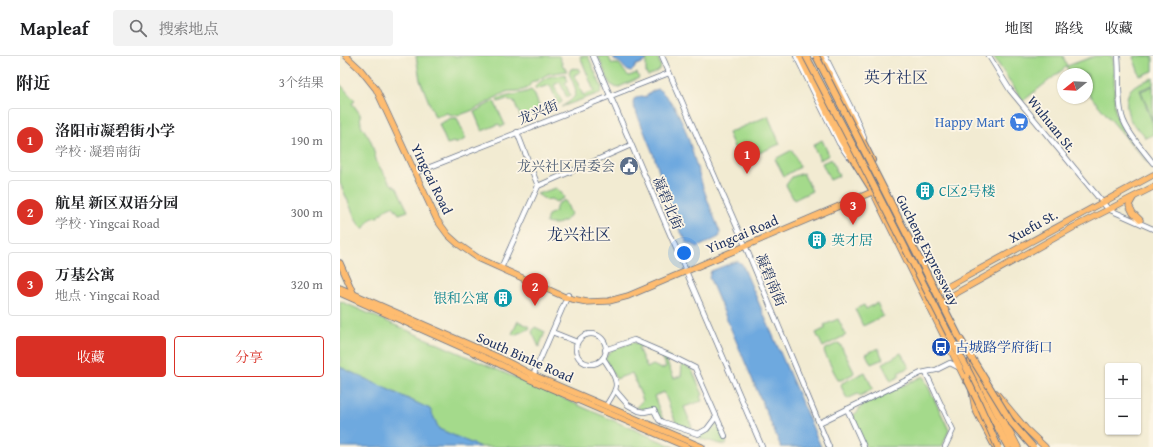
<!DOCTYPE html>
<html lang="zh">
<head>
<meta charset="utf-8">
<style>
  :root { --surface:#fff; --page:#f2f2f2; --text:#202124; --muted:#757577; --line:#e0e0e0; --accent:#d93025 }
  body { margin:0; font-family:"Gentium Book Plus","Noto Serif SC",serif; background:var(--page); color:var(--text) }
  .controls { position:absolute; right:12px; bottom:12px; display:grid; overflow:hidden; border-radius:4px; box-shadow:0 1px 3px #0004 }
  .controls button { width:36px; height:36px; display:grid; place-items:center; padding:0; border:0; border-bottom:1px solid var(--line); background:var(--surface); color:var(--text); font:20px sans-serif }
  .compass { position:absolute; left:717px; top:12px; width:36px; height:36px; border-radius:50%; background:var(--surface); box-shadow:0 1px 3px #0004; rotate:252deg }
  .you { position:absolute; left:344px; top:197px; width:14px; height:14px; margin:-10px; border:3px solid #fff; border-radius:50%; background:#1a73e8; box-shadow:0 0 0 6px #1a73e833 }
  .badge { display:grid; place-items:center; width:26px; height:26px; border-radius:50%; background:var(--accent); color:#fff; font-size:13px; font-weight:700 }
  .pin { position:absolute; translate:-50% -33px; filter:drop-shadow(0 1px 2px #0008) }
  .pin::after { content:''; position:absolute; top:21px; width:14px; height:12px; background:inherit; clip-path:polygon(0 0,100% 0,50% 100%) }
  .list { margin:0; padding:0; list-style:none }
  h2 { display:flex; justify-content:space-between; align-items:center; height:52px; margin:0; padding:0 16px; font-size:17px }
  h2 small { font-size:13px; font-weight:400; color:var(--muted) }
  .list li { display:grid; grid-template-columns:26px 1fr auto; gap:12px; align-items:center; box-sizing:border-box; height:64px; margin:0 8px 8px; padding:0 8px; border:1px solid var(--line); border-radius:4px }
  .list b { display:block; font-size:15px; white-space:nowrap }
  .list p { margin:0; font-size:13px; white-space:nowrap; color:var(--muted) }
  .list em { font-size:13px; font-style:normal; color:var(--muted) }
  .actions { display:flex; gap:8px; padding:12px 16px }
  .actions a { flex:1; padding:9px 0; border:1px solid var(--accent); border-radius:4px; text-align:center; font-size:14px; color:var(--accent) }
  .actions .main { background:var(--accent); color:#fff }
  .icon { flex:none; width:22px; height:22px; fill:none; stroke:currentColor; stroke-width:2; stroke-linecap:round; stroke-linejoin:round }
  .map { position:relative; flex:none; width:813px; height:391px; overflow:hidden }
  header { display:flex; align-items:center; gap:24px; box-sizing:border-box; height:56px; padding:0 20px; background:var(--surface); border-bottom:1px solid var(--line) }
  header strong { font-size:19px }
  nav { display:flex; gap:22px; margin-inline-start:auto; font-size:14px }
  .search { width:280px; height:36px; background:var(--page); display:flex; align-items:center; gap:10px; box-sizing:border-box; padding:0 14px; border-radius:4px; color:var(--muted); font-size:15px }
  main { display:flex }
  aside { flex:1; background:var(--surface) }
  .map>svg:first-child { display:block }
  .green { fill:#a4da8b; stroke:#608474 }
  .water { fill:#6ea9df; stroke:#446c9e }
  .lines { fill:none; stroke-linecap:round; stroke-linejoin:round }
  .minor-casing { stroke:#667187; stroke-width:6 }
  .major-casing { stroke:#667187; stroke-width:7 }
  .highway-casing { stroke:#667187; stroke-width:8 }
  .minor { stroke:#fff; stroke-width:4.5 }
  .major { stroke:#febc70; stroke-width:5.5 }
  .highway { stroke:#febc70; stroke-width:6 }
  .highway-bridge-casing { stroke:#667187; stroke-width:8; stroke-linecap:butt }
  .highway-bridge { stroke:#febc70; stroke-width:6 }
  .labels { text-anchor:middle; stroke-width:3.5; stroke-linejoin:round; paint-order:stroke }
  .street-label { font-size:14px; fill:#1b2f5e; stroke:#fcf5e5 }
  .shop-label { font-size:14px; fill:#366cbe; stroke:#fcf5e5; text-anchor:end }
  .service-label { font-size:14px; fill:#4e5e75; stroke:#fcf5e5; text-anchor:end }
  .culture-label { font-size:14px; fill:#0d838f; stroke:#fcf5e5; text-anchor:start }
  .transit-label { font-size:14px; fill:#164399; stroke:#fcf5e5; text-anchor:start }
  .quarter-label { font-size:16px; fill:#1b2f5e; stroke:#fcf5e5 }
</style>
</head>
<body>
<header>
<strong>Mapleaf</strong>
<div class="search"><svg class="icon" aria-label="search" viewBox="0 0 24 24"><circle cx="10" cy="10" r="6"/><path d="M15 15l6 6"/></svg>搜索地点</div>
<nav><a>地图</a><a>路线</a><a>收藏</a></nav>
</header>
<main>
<aside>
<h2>附近<small>3个结果</small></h2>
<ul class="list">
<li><span class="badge">1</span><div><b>洛阳市凝碧街小学</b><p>学校 · 凝碧南街</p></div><em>190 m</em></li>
<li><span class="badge">2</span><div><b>航星 新区双语分园</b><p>学校 · Yingcai Road</p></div><em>300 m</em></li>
<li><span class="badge">3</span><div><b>万基公寓</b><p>地点 · Yingcai Road</p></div><em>320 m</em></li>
</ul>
<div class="actions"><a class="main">收藏</a><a>分享</a></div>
</aside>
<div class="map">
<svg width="813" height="391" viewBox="0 0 813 391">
  <rect width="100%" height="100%" fill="#fcf5e5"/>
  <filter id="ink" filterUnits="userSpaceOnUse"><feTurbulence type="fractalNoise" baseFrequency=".025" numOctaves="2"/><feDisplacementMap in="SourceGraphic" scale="8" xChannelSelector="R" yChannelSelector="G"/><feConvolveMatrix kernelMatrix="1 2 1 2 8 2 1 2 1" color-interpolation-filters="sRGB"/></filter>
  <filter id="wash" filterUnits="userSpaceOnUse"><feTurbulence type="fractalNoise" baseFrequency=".012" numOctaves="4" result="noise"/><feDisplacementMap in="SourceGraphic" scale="16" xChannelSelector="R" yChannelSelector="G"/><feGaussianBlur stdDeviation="0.9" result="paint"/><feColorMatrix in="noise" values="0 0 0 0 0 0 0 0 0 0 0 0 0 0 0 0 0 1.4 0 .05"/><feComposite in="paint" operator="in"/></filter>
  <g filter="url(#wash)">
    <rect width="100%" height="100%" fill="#f2ebd2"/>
    <g class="green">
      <path d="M 76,0 L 219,0 L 223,10 L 227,15 L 208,18 L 196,25 L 193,25 C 190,27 190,30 187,32 C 180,37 172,34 166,36 C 153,42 121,66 107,57 L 95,61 L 80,24 Z"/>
      <path d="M 240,0 L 248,0 L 262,32 L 260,37 L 221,51 C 241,39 237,37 229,17 L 231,13 L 235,12 L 236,13 L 238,12 L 240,16 L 234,19 L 243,39 L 254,35 Z"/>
      <path d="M 258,0 L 268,0 L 272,8 L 279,8 C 283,12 284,17 289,20 L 297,17 L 299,22 L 277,32 L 270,28 Z"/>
      <path d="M 310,0 L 317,0 C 323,14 322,14 308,20 L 306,17 L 306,5 Z"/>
      <path d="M 653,0 L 723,0 L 727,10 L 755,0 L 772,0 C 776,14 773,37 775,53 C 777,73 796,92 808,107 L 747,36 L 747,18 L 732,18 L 726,11 L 683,45 Z"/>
      <path d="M 795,0 L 813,0 L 813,15 L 800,20 L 793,1 Z"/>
      <path d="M 225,18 L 228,25 L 225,27 L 230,39 L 227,42 L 220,26 L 214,29 L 222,46 L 218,48 L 210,29 L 196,33 L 195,31 C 200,26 205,21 212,20 C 216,19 220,20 225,18 Z"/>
      <path d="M 813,22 L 813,29 L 800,34 L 813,68 L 813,79 L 805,82 C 803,75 798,74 793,68 C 786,59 784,42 791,33 C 796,27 806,25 813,22 Z"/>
      <path d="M 0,28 L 15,45 L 12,47 L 20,58 L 21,69 L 31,85 L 37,107 L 50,127 L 57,132 L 68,155 L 59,158 L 53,150 C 46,151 44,155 39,160 C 38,161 35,161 33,162 C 28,164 27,168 24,172 L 22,172 L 17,166 L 0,127 Z"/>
      <path d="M 813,30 L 813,65 L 801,35 Z"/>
      <path d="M 191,34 L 194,37 L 201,55 L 181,62 L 174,45 L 169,45 L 167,43 L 158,46 L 157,43 C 168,39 180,39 191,34 Z"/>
      <path d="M 154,45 L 165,69 L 161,71 L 159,68 L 142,75 L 134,56 Z"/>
      <path d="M 428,60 L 440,88 L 400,105 L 388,77 Z"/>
      <path d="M 111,62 L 117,62 L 126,83 L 115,88 L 114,86 L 107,88 L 99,68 Z"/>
      <path d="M 482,84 L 489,99 L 480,104 L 473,89 Z"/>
      <path d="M 452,94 L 460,111 L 444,120 L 435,103 Z"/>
      <path d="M 491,103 L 499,120 L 490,124 L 482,107 Z"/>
      <path d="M 463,117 L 472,135 L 454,144 L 446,129 L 452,121 Z"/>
      <path d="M 216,132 L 221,136 L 224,142 L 216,146 L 211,143 L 206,144 L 197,138 Z"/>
      <path d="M 225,144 L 231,158 C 225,167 216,170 206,167 L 208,159 L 215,156 L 217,148 Z"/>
      <path d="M 0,245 L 334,391 L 140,391 L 99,373 L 90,353 L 0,311 Z"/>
      <path d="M 537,247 L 543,260 L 523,270 L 515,253 L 524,249 L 526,253 Z"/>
      <path d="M 498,263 L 506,279 L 483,291 L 476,277 L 486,272 L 484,269 Z"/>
      <path d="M 178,265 L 190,271 L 189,273 L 174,279 L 172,278 Z"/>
      <path d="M 195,271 L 205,276 L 199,291 L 192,276 Z"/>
      <path d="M 293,286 L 302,290 L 298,292 L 307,312 L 313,309 L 321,313 L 326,311 L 321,301 L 324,299 L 331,302 L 326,304 L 334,322 L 341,320 L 342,308 L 352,314 L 363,339 L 360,340 L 362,345 L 344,351 L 352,371 L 350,372 L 336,367 L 324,336 L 314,340 L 323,363 L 320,363 L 315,353 L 305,355 L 296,351 L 303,344 L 292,317 L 276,323 L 265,302 L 272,294 Z"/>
      <path d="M 498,287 L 500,288 L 514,316 L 513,318 L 501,324 L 498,324 L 486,300 L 484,295 L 486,293 Z"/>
      <path d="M 538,292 L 543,303 L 531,308 L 526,298 Z"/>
      <path d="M 561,297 L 569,311 L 558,317 L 560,320 L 551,325 L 542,308 Z"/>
      <path d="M 525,316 L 533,333 L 520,340 L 518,338 L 507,343 L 501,330 L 502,327 Z"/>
      <path d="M 583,320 L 609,374 L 602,391 L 527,391 L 524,388 L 513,359 L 518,356 L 519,353 L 524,348 Z"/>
      <path d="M 374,367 L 378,368 L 387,388 L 385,389 L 361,383 L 358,380 L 368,374 Z"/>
    </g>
    <g class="water">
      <path d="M 274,0 L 308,0 L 308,1 L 304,6 L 296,9 L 294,13 L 290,16 C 282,12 284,7 274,4 Z"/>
      <path d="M 318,33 C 342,50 350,89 358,115 C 364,136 372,156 380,176 L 379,181 L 358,191 L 347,186 L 335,166 L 314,100 L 293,48 L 294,43 L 301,40 L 306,41 L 310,36 Z"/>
      <path d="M 397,205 L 402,208 L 481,391 L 441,391 L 369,221 L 371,215 Z"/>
      <path d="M 0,311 L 90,353 L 99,373 L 140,391 L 0,391 Z"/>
    </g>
  </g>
  <g filter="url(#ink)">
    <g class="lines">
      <g class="minor-casing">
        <g id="minor">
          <path d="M 253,0 L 422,391"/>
          <path d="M 322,0 L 404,187 L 489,391"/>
          <path d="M 456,0 L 499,87 L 508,100"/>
          <path d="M 485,0 L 516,62 L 524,82"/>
          <path d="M 649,0 L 670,34 L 768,153 L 813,173"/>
          <path d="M 778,0 C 780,19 777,41 782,60 C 786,75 803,94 813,107"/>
          <path d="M 75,117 L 329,17"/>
          <path d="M 198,130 L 291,89"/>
          <path d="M 162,210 L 198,130 L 177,76"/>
          <path d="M 212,276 L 237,286"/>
          <circle cx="251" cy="293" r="15"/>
          <path d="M 265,294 L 294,284 L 331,300 L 355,312 L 385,380"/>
          <path d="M 263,302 C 268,309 276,321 276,329 C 276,336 269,344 266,350"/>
          <path d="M 586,317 L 613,374 L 605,391"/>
          <path d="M 192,322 L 228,239"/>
          <path d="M 275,334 L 288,349 L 299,355 L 304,356 L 314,354 L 319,364 L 322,366 L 358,378 L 367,373 L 376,361"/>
          <path d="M 507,353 L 524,391"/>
          <path d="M 479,367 L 581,317 L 596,314 L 610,307 L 620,312"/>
        </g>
      </g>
      <g class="major-casing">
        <g id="major">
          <path d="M 6,0 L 20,13 L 36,33 L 97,164 L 108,179 L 118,188 L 138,202 L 227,242 L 247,246 L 269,245 L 288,240 L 532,136 L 539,130"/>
          <path d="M 474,22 L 515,102"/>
          <path d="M 531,132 L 626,325"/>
          <path d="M 793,142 L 789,149 L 793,157 L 800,164"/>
          <path d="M 0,207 L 14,239"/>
          <path d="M 0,232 L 160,302 L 193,319 L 362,391"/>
          <path d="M 0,237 L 159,308 L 191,324 L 347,391"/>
          <path d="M 587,242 L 813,119"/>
          <path d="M 597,248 L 734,171 L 813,131"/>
          <path d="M 632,336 L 635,353 L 655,391"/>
          <path d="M 656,337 L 686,373 L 705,391"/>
          <path d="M 652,340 L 678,391"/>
        </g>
      </g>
      <g class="highway-casing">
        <g id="highway">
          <path d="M 460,0 L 501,84 L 531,132"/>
          <path d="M 480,0 L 532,104"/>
          <path d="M 612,284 L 668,391"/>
          <path d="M 631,305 L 674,391"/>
        </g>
      </g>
      <use href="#minor" class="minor"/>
      <use href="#major" class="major"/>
      <use href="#highway" class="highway"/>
      <g class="highway-bridge-casing">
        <g id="highway-bridge">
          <path d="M 466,0 L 522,107 L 612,284"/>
          <path d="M 476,0 L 619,281 L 671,366 L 693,391"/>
          <path d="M 626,321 L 639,348 L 658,391"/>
        </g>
      </g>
      <use href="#highway-bridge" class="highway-bridge"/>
    </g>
  </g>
  <defs>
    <g id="supermarket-disc" transform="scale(1)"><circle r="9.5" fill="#3f7fe0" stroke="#fcf5e5"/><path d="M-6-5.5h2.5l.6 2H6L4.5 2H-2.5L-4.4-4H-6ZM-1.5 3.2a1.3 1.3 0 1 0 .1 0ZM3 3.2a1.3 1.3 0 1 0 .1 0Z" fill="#fff"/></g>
    <g id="civic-disc" transform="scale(1)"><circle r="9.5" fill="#5c6f8a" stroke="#fcf5e5"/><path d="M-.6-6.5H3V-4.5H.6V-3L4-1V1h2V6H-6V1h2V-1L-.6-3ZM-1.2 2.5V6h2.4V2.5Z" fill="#fff"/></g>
    <g id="building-disc" transform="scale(1)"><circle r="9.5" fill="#0f9aa8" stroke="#fcf5e5"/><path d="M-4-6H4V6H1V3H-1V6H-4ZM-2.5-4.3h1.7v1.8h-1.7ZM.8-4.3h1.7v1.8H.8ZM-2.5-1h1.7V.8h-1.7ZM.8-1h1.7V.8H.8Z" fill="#fff"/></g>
    <g id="bus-disc" transform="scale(1)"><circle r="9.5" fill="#1a4fb4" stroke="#fcf5e5"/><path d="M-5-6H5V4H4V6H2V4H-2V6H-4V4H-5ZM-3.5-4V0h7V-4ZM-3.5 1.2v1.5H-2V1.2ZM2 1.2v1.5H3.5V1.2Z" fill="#fff"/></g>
  </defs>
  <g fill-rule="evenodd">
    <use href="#supermarket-disc" x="679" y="66"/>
    <use href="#civic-disc" x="289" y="110"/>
    <use href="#building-disc" x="585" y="135"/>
    <use href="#building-disc" x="477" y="184"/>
    <use href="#building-disc" x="163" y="242"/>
    <use href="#bus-disc" x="601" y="291"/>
  </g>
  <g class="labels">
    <g class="street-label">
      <text transform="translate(198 56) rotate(-22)" y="5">龙兴街</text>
      <text transform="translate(712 68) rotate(51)" y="5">Wuhuan St.</text>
      <text transform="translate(92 123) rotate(64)" y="5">Yingcai Road</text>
      <text transform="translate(328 147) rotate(67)" y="5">凝碧北街</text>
      <text transform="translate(693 170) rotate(-29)" y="5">Xuefu St.</text>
      <text transform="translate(402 178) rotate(-23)" y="5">Yingcai Road</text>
      <text transform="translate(588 194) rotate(63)" y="5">Gucheng Expressway</text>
      <text transform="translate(431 224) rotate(67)" y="5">凝碧南街</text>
      <text transform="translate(185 301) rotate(24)" y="5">South Binhe Road</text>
    </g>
    <g class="shop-label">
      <text x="665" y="71">Happy Mart</text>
    </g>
    <g class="service-label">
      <text x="275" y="115">龙兴社区居委会</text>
    </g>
    <g class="culture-label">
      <text x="599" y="140">C区2号楼</text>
      <text x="491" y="189">英才居</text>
      <text x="149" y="247" text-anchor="end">银和公寓</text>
    </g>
    <g class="transit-label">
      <text x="615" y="296">古城路学府街口</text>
    </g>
    <g class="quarter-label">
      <text x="556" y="27">英才社区</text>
      <text x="239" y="184">龙兴社区</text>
    </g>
  </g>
</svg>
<div class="controls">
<button>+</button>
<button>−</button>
</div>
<svg class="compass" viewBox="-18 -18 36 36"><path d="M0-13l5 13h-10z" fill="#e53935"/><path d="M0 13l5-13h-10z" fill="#757577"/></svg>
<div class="you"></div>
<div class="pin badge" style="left:407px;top:118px">1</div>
<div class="pin badge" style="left:195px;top:250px">2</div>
<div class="pin badge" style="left:513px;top:169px">3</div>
</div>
</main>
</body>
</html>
